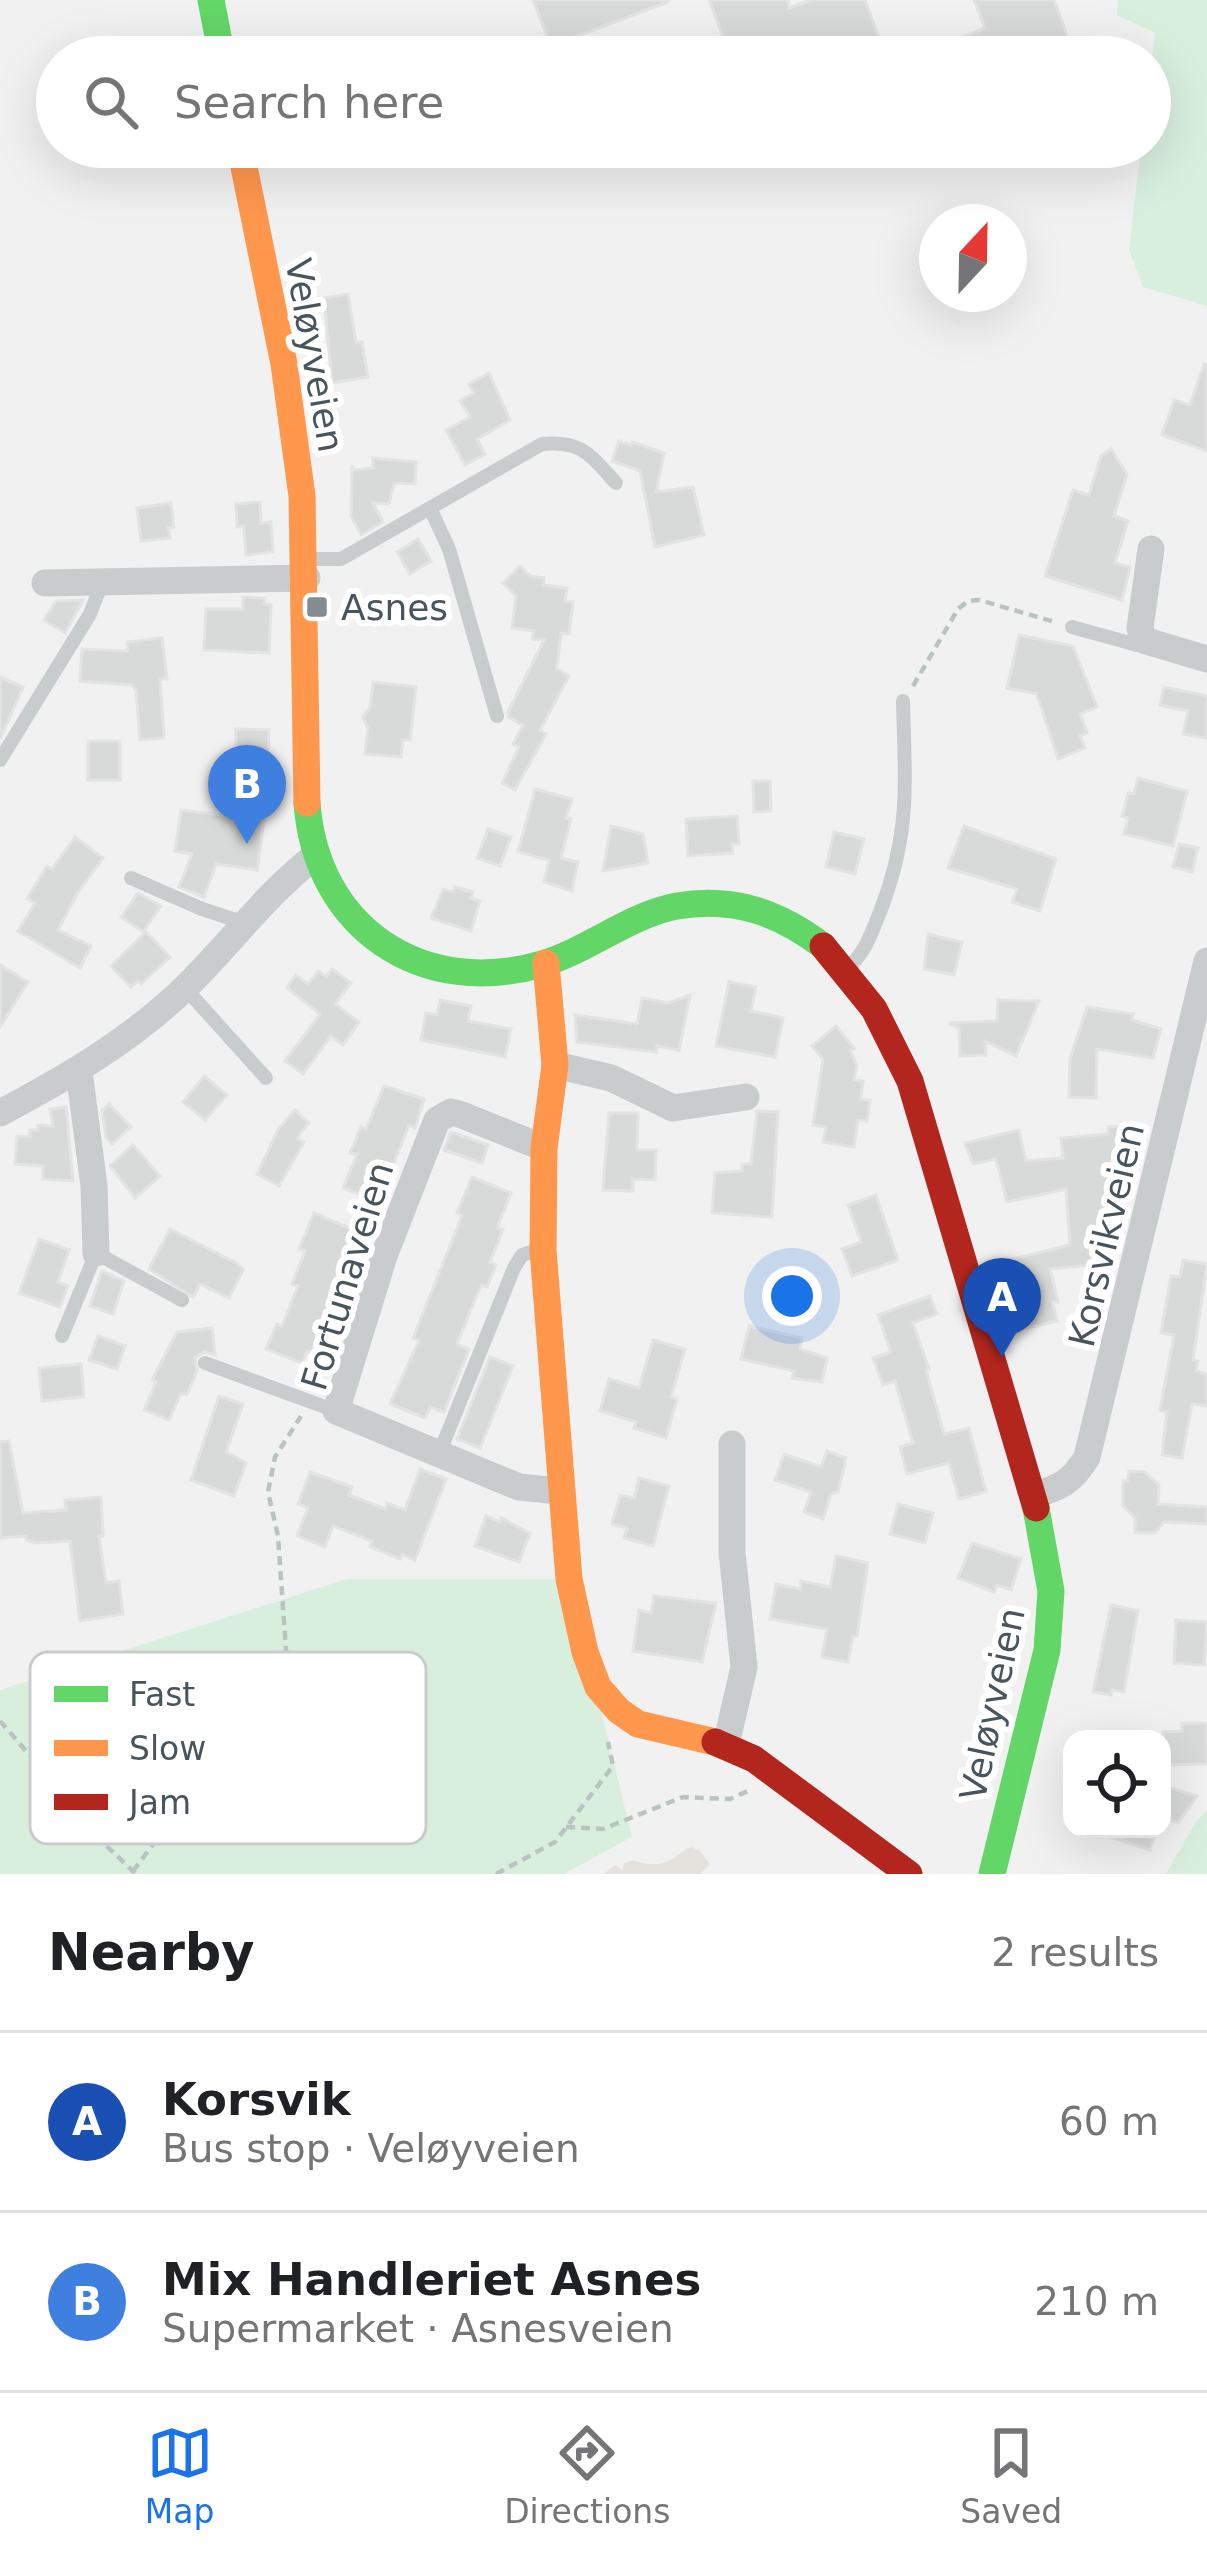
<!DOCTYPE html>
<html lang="en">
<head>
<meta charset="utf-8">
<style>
  :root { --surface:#fff; --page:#f6f6f6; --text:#202124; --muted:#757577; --line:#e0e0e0; --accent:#1a73e8 }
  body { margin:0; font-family:"DejaVu Sans",sans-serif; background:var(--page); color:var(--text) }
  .controls { position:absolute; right:36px; bottom:36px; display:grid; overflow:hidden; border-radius:24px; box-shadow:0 12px 48px #0002 }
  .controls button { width:108px; height:108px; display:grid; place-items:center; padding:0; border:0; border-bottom:3px solid var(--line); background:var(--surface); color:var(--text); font:60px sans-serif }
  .compass { position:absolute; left:919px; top:204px; width:108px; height:108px; border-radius:50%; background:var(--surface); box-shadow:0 12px 48px #0002; rotate:22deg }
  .you { position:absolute; left:792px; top:1296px; width:42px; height:42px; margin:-30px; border:9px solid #fff; border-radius:50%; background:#1a73e8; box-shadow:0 0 0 18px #1a73e833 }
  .badge { display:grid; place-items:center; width:78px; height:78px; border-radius:50%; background:var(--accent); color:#fff; font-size:39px; font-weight:700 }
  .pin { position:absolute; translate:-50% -99px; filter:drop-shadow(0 3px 6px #0008) }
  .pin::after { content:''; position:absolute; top:63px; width:42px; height:36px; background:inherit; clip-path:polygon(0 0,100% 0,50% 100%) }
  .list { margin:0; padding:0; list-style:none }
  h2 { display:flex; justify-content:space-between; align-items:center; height:156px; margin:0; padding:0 48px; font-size:51px }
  h2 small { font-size:39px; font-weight:400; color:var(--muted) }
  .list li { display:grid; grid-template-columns:78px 1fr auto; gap:36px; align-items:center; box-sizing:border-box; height:180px; padding:0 48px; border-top:3px solid var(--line) }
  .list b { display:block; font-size:45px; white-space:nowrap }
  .list p { margin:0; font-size:39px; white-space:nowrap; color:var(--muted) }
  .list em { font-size:39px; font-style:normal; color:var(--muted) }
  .icon { flex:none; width:66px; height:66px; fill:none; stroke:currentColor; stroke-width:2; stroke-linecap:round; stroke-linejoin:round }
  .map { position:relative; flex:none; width:1207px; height:1874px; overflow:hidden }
  .search { position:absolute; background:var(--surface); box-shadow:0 12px 48px #0002; left:36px; right:36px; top:36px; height:132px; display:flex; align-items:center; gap:30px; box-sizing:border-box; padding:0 42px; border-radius:66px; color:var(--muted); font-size:45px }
  .sheet { height:516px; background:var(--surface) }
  nav { display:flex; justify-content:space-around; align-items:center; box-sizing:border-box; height:168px; border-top:3px solid var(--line); background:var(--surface); font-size:33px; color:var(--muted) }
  nav a { display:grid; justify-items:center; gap:6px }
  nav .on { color:var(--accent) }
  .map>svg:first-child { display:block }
  .green { fill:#d8efde }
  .sand { fill:#e5e2de }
  .building { fill:#d8d9d9; stroke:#e3e3e4; stroke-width:3 }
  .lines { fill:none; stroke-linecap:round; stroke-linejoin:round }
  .path { stroke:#b9c4c0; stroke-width:4.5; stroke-dasharray:9 6; stroke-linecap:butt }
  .lane { stroke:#c9cccd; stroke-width:14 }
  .street { stroke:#c9cccd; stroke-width:27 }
  .fast { stroke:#63d668; stroke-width:27 }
  .slow { stroke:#ff974d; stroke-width:27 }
  .jam { stroke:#b3261e; stroke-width:27 }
  .poi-dot { fill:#848c91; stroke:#fff; stroke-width:4.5 }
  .labels { text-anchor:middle; stroke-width:12; stroke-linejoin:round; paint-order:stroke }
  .street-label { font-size:36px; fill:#49555d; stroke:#fff }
  .poi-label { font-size:36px; fill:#49555d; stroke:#fff; text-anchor:start }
  .key { fill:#fff; stroke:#c8ccce; stroke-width:3 }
  .key-label { font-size:33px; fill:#49555d }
</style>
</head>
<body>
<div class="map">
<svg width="1207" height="1874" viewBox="0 0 1207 1874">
  <rect width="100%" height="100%" fill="#f2f1f1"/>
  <g class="green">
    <path d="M 1118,0 L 1207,0 L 1207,306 L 1143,287 L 1129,250 L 1141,147 L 1150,147 L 1150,75 L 1155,33 L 1117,15 Z"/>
    <path d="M 347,1579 L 569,1579 L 632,1837 L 564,1874 L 0,1874 L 0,1690 Z"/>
    <path d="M 1207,1810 L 1207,1874 L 1166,1874 L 1195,1823 Z"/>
  </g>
  <path class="sand" d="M 691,1847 L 700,1851 L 710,1864 L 700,1874 L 604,1874 L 615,1865 L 622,1870 L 624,1863 C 638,1857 639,1865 654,1864 C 670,1864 677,1854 691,1847 Z"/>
  <g class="building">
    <path d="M 533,0 L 668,0 L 668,2 L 551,46 Z"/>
    <path d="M 709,0 L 788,0 L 789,8 L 811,0 L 865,0 L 881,43 L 844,57 L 731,57 Z"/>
    <path d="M 974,0 L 1054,0 L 1073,51 L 1057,57 L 917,57 L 985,28 Z"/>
    <path d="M 348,294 L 356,343 L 362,342 L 368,377 L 332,383 L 324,298 Z"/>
    <path d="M 1204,364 L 1207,365 L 1207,451 L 1162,435 L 1174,400 L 1190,405 Z"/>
    <path d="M 489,373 L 510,420 L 477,439 L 485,454 L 465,465 L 446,430 L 470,417 L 460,401 L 474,393 L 469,384 Z"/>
    <path d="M 619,441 L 631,446 L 632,442 L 664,453 L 656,492 L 693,487 L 704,535 L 655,547 L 640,471 L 612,461 Z"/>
    <path d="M 1111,449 L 1127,474 L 1114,516 L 1128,521 L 1115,563 L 1130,567 L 1122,600 L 1045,576 L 1073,490 L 1089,495 L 1101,456 Z"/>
    <path d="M 373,458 L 416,462 L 415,484 L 394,483 L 389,504 L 373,503 L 383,522 L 361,535 L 351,516 L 352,465 L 354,470 L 373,468 Z"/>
    <path d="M 260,502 L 261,523 L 271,522 L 273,552 L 246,555 L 244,526 L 237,527 L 236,504 Z"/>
    <path d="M 171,503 L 174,527 L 168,528 L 170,538 L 141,541 L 137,508 Z"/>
    <path d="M 418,539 L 431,561 L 410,574 L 397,552 Z"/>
    <path d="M 520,566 L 530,576 L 544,578 L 543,585 L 567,588 L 565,601 L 573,602 L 569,634 L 561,633 L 557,669 L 569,676 L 540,730 L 546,734 L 515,790 L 502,783 L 519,747 L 513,744 L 523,725 L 508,717 L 508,712 L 544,640 L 532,639 L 534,631 L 512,628 L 516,596 L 503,583 Z"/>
    <path d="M 243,597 L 265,598 L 264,604 L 271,605 L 269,653 L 204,650 L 206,609 L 243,609 Z"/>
    <path d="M 83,600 L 65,633 L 44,620 L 56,601 Z"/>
    <path d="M 1019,635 L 1073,646 L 1097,707 L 1080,714 L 1087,733 L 1080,736 L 1085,748 L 1058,759 L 1037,694 L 1007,688 Z"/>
    <path d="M 162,638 L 167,679 L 160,679 L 164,738 L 140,740 L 136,690 L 132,685 L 80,681 L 82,649 L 128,651 L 127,642 Z"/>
    <path d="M 0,677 L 23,687 L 0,739 Z"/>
    <path d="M 373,682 L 416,687 L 410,740 L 403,740 L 401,757 L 365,754 L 368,728 L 363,717 L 370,708 Z"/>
    <path d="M 1164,687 L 1207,696 L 1207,738 L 1183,734 L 1188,711 L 1160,705 Z"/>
    <path d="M 236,729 L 269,730 L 268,760 L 263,759 L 263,764 L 235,763 Z"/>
    <rect x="88" y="741" width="32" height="39"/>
    <path d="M 1138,778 L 1187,791 L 1173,846 L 1124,834 L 1128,818 L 1122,816 L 1128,793 L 1134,794 Z"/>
    <path d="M 753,781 L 770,781 L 771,811 L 754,812 Z"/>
    <path d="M 535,789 L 572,799 L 566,818 L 571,819 L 561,858 L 578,862 L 572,891 L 544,882 L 549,860 L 518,852 Z"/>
    <path d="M 181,810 L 264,820 L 257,870 L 216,864 L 204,897 L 179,887 L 192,854 L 175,851 Z"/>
    <path d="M 737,816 L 739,844 L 732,844 L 733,853 L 688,856 L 686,819 Z"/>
    <path d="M 611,826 L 643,834 L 648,863 L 603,871 Z"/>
    <path d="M 964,826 L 1056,859 L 1040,911 L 1012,902 L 1017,889 L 948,868 Z"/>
    <path d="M 488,829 L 511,837 L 500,866 L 477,858 Z"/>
    <path d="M 834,832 L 864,839 L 855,874 L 826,867 Z"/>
    <path d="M 75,837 L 103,858 L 78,892 L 58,930 L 91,946 L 80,968 L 18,931 L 35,903 L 27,899 L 47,866 L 52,869 Z"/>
    <path d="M 1179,844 L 1198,848 L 1192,872 L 1173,867 Z"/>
    <path d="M 455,887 L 473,892 L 471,898 L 480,901 L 471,931 L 431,918 L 443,889 L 454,892 Z"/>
    <path d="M 138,893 L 161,906 L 143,932 L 121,917 Z"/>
    <path d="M 146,932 L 170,957 L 141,984 L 138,981 L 131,987 L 111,966 Z"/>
    <path d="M 928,934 L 962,942 L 954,975 L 924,969 Z"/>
    <path d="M 0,965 L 28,982 L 0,1027 Z"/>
    <path d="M 332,969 L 351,983 L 335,1004 L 359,1022 L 343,1045 L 331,1036 L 303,1074 L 285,1061 L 320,1014 L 287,988 L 296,975 L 308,984 L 318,971 L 326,977 Z"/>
    <path d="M 729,982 L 756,987 L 751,1011 L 783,1018 L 775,1057 L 716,1046 Z"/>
    <path d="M 690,995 L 679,1050 L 657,1046 L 656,1052 L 577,1042 L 575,1015 L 637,1024 L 642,998 L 668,1003 Z"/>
    <path d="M 440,1000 L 471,1006 L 468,1021 L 511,1029 L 505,1057 L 421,1040 L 426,1013 L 437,1015 Z"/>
    <path d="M 998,1000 L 1039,1001 L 1016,1056 L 985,1041 L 986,1055 L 960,1056 L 959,1028 L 949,1023 L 997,1021 Z"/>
    <path d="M 1087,1007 L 1133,1014 L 1132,1020 L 1161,1029 L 1153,1058 L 1097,1049 L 1096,1098 L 1069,1097 L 1070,1059 Z"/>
    <path d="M 836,1026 L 854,1048 L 850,1051 L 857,1065 L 854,1080 L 863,1081 L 861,1099 L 870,1100 L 867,1121 L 858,1120 L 854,1147 L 823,1142 L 826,1127 L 813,1125 L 823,1059 L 812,1046 Z"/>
    <path d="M 204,1076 L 227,1095 L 205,1120 L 183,1102 Z"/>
    <path d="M 384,1086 L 424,1099 L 415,1128 L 409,1125 L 392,1168 L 396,1170 L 386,1194 L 382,1192 L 378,1202 L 343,1188 L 357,1155 L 350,1153 L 361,1127 L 366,1129 Z"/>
    <path d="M 109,1104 L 131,1127 L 112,1144 L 106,1137 L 102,1111 Z"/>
    <path d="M 66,1107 L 73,1181 L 43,1179 L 43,1166 L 15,1164 L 17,1136 L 30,1137 L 30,1130 L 38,1130 L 38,1125 L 53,1126 L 50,1109 Z"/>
    <path d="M 295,1110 L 309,1123 L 300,1133 L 298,1139 L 304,1142 L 279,1186 L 257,1174 L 279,1128 Z"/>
    <path d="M 757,1111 L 778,1112 L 772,1217 L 712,1213 L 715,1173 L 742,1171 L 742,1164 L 751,1164 Z"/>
    <path d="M 609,1113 L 638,1113 L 637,1150 L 656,1150 L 655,1180 L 633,1179 L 633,1191 L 603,1190 Z"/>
    <path d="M 1127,1126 L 1130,1159 L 1111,1161 L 1114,1198 L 1110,1199 L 1111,1217 L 1098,1218 L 1102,1264 L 1050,1269 L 1058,1302 L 1053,1302 L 1057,1321 L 1028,1328 L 1017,1284 L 1029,1281 L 1027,1271 L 998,1273 L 997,1263 L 1070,1245 L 1066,1189 L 1007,1202 L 996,1159 L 973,1164 L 965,1143 L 1019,1130 L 1026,1161 L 1063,1158 L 1061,1138 L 1108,1134 L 1108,1127 Z"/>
    <path d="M 451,1132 L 488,1145 L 482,1163 L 444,1150 Z"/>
    <path d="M 133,1145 L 160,1176 L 135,1198 L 110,1166 Z"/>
    <path d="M 472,1177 L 511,1193 L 497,1228 L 503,1230 L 490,1262 L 496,1265 L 487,1287 L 482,1285 L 476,1297 L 457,1344 L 469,1349 L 444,1412 L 430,1407 L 425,1418 L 390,1404 L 419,1340 L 413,1338 L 462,1216 L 457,1213 Z"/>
    <path d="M 876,1195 L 898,1260 L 852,1276 L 842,1249 L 861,1242 L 848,1205 Z"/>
    <path d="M 314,1213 L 354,1230 L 348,1244 L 352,1251 L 333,1298 L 339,1301 L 330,1322 L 325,1321 L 311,1353 L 307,1351 L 302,1363 L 266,1349 L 277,1324 L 282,1326 L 298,1286 L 292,1284 L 305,1251 L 299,1249 Z"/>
    <path d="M 170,1229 L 238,1264 L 243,1270 L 229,1298 L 200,1284 L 193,1297 L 149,1269 Z"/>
    <path d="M 39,1239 L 69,1250 L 58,1282 L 68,1286 L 60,1307 L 19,1293 Z"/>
    <path d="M 1183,1260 L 1207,1264 L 1193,1360 L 1198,1361 L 1196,1371 L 1207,1374 L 1207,1406 L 1192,1404 L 1182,1458 L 1162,1455 L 1167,1412 L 1160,1410 L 1174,1335 L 1161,1333 L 1171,1276 L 1180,1277 Z"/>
    <path d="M 102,1271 L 124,1281 L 113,1314 L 90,1306 Z"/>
    <path d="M 930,1296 L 937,1314 L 913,1323 L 929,1369 L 926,1370 L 944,1434 L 969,1428 L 986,1492 L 959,1499 L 949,1463 L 907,1474 L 900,1447 L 913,1443 L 895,1381 L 883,1385 L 873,1358 L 891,1352 L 878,1315 Z"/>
    <path d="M 749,1326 L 802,1338 L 800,1349 L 827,1358 L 822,1382 L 792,1378 L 794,1371 L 741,1359 Z"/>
    <path d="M 212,1328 L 215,1355 L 204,1352 L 195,1358 L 197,1371 L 187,1395 L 181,1393 L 169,1420 L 144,1410 L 156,1382 L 152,1380 L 177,1332 Z"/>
    <path d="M 98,1336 L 125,1346 L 117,1369 L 89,1360 Z"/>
    <path d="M 653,1340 L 685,1349 L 671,1397 L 677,1399 L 666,1438 L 634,1428 L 636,1422 L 600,1411 L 609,1379 L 639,1388 Z"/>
    <path d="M 490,1357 L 513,1366 L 480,1448 L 457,1439 Z"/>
    <path d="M 81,1364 L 84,1397 L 42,1401 L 39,1368 Z"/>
    <path d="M 219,1396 L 243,1404 L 226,1452 L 246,1463 L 234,1496 L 191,1480 Z"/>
    <path d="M 9,1441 L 23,1513 L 66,1510 L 65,1500 L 101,1497 L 103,1536 L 99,1536 L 106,1583 L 119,1581 L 123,1614 L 80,1621 L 70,1541 L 35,1543 L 27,1540 L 26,1536 L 0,1538 L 0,1442 Z"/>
    <path d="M 827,1451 L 846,1458 L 838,1492 L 831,1494 L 823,1519 L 804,1512 L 811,1492 L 775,1480 L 784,1454 L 821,1467 Z"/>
    <path d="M 420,1469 L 446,1479 L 415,1560 L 402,1554 L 400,1559 L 370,1547 L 372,1541 L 333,1526 L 325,1547 L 297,1536 L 308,1508 L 298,1504 L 310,1472 L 352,1487 L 349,1495 L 385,1509 L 387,1503 L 405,1510 Z"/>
    <path d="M 1129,1471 L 1145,1472 L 1159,1485 L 1158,1504 L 1207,1507 L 1207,1524 L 1164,1522 L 1155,1533 L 1135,1533 L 1135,1518 L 1123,1506 L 1123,1481 L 1128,1481 Z"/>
    <path d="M 639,1478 L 669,1486 L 653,1546 L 624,1538 L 627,1528 L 612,1524 L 620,1495 L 634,1498 Z"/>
    <path d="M 898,1504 L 933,1513 L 925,1543 L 890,1534 Z"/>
    <path d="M 486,1516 L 500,1522 L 501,1518 L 530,1533 L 519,1562 L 475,1546 Z"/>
    <path d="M 972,1543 L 1021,1559 L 1011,1590 L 997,1585 L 994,1592 L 958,1578 Z"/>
    <path d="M 836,1556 L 868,1563 L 857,1636 L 853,1636 L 848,1662 L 822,1657 L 827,1629 L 770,1619 L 776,1584 L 800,1589 L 801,1581 L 830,1587 Z"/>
    <path d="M 654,1596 L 716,1603 L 702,1662 L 633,1651 L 639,1610 L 651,1613 Z"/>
    <path d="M 1111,1605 L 1138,1611 L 1124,1692 L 1112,1690 L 1111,1695 L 1093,1692 Z"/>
    <path d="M 1176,1620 L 1207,1622 L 1204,1665 L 1174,1663 Z"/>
    <path d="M 1182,1723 L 1207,1723 L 1207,1764 L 1163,1765 L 1163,1732 L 1182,1731 Z"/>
    <path d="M 1167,1787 L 1197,1796 L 1178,1823 L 1162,1818 Z"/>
    <path d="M 1097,1829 L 1157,1829 L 1150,1850 L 1096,1832 Z"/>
  </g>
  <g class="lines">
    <g class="path">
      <path d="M 913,686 L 958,609 L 968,601 L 979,600 L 1055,622"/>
      <path d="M 0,1721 L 39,1766 L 69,1810 L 136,1874"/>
      <path d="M 566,1827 L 603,1829 L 683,1797 L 730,1799 L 748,1791"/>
      <path d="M 133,1871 L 171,1821 L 222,1715 L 233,1700 L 276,1673 L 286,1650 L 278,1536 L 268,1492 L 275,1457 L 301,1416"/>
      <path d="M 496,1874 L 555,1842 L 613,1766 L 608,1742"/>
    </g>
    <g class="lane">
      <path d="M 430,508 L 449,549 L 497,716"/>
      <path d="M 311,559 L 341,559 L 542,444 C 582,440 590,455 616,483"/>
      <path d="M 1072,627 L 1137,645 L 1143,640"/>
      <path d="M 0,760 L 90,614 L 102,583"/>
      <path d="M 131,878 L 202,909 L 245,923"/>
      <path d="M 848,968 C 866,951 871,934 880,912 C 911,832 905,784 903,701"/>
      <path d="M 185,988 L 266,1078"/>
      <path d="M 62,1336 L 96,1253 L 182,1300"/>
      <path d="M 205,1363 L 336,1411"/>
      <path d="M 439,1454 L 514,1268 L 522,1255 L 538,1250"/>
    </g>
    <g class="street">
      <path d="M 1151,549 L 1140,628 L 1143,640 L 1207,659"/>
      <path d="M 45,583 L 307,578"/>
      <path d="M 555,1065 L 611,1078 L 673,1108 L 746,1097"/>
      <path d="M 79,1071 L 94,1186 L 96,1253"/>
      <path d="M 0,1113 C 66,1078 130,1041 185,988 C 229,945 266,894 315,856"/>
      <path d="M 544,1148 L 462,1115 L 451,1112 L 437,1120 L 384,1256 L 336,1411 L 519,1487 L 559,1491"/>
      <path d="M 1034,1495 C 1060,1488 1073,1481 1087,1457 L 1207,961"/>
      <path d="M 726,1745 L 744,1667 L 732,1552 L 732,1444"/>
    </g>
    <g class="fast">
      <path d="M 211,0 L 222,57"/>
      <path d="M 307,803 C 316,928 422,999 542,964 C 589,950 629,915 677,906 C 734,896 779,913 823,946"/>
      <path d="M 992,1874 L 1047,1650 L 1051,1591 L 1036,1508"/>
    </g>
    <g class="slow">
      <path d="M 240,147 L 284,364 L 302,496 L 307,803"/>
      <path d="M 546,963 L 555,1065 L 544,1148 L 543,1250 L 569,1579 L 585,1652 L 598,1687 L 619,1711 L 638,1724 L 715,1742"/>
    </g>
    <g class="jam">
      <path d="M 823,946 L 874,1009 L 910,1081 L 1036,1508"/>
      <path d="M 715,1742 L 754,1759 L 909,1874"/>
    </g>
  </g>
  <rect class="poi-dot" x="305" y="595" width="24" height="24" rx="6"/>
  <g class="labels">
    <g class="street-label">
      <text transform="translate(315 355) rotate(80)" y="13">Veløyveien</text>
      <text transform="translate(1106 1235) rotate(-77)" y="13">Korsvikveien</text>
      <text transform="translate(347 1276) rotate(-73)" y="13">Fortunaveien</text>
      <text transform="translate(992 1704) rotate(-78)" y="13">Veløyveien</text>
    </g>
    <g class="poi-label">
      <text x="341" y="620">Asnes</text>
    </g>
  </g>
  <rect x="30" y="1652" width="396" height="192" rx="18" class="key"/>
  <rect x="54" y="1686" width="54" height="16" fill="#63d668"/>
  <rect x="54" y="1740" width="54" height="16" fill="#ff974d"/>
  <rect x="54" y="1794" width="54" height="16" fill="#b3261e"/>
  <g class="key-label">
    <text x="129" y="1706">Fast</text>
    <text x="129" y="1760">Slow</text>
    <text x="129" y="1814">Jam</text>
  </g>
</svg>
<div class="controls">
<button><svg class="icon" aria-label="locate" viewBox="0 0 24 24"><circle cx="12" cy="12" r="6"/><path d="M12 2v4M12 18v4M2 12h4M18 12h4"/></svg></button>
</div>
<svg class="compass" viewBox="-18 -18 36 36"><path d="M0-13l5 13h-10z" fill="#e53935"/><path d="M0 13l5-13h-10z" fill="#757577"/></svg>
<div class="you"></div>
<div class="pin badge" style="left:1002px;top:1357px;background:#1a4fb4">A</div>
<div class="pin badge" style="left:247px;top:844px;background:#3f7fe0">B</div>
<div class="search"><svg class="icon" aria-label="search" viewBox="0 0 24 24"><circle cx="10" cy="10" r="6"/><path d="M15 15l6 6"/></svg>Search here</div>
</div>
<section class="sheet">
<h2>Nearby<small>2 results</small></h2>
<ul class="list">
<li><span class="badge" style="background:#1a4fb4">A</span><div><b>Korsvik</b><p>Bus stop · Veløyveien</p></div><em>60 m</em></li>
<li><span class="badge" style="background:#3f7fe0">B</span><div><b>Mix Handleriet Asnes</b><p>Supermarket · Asnesveien</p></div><em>210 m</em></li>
</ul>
</section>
<nav>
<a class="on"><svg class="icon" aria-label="map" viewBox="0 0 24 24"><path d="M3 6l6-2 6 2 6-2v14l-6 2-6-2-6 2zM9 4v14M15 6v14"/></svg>Map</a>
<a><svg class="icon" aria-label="directions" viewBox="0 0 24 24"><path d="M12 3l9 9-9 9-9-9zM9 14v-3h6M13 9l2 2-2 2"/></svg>Directions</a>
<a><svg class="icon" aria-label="saved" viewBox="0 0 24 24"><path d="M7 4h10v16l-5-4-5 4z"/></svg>Saved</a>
</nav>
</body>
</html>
